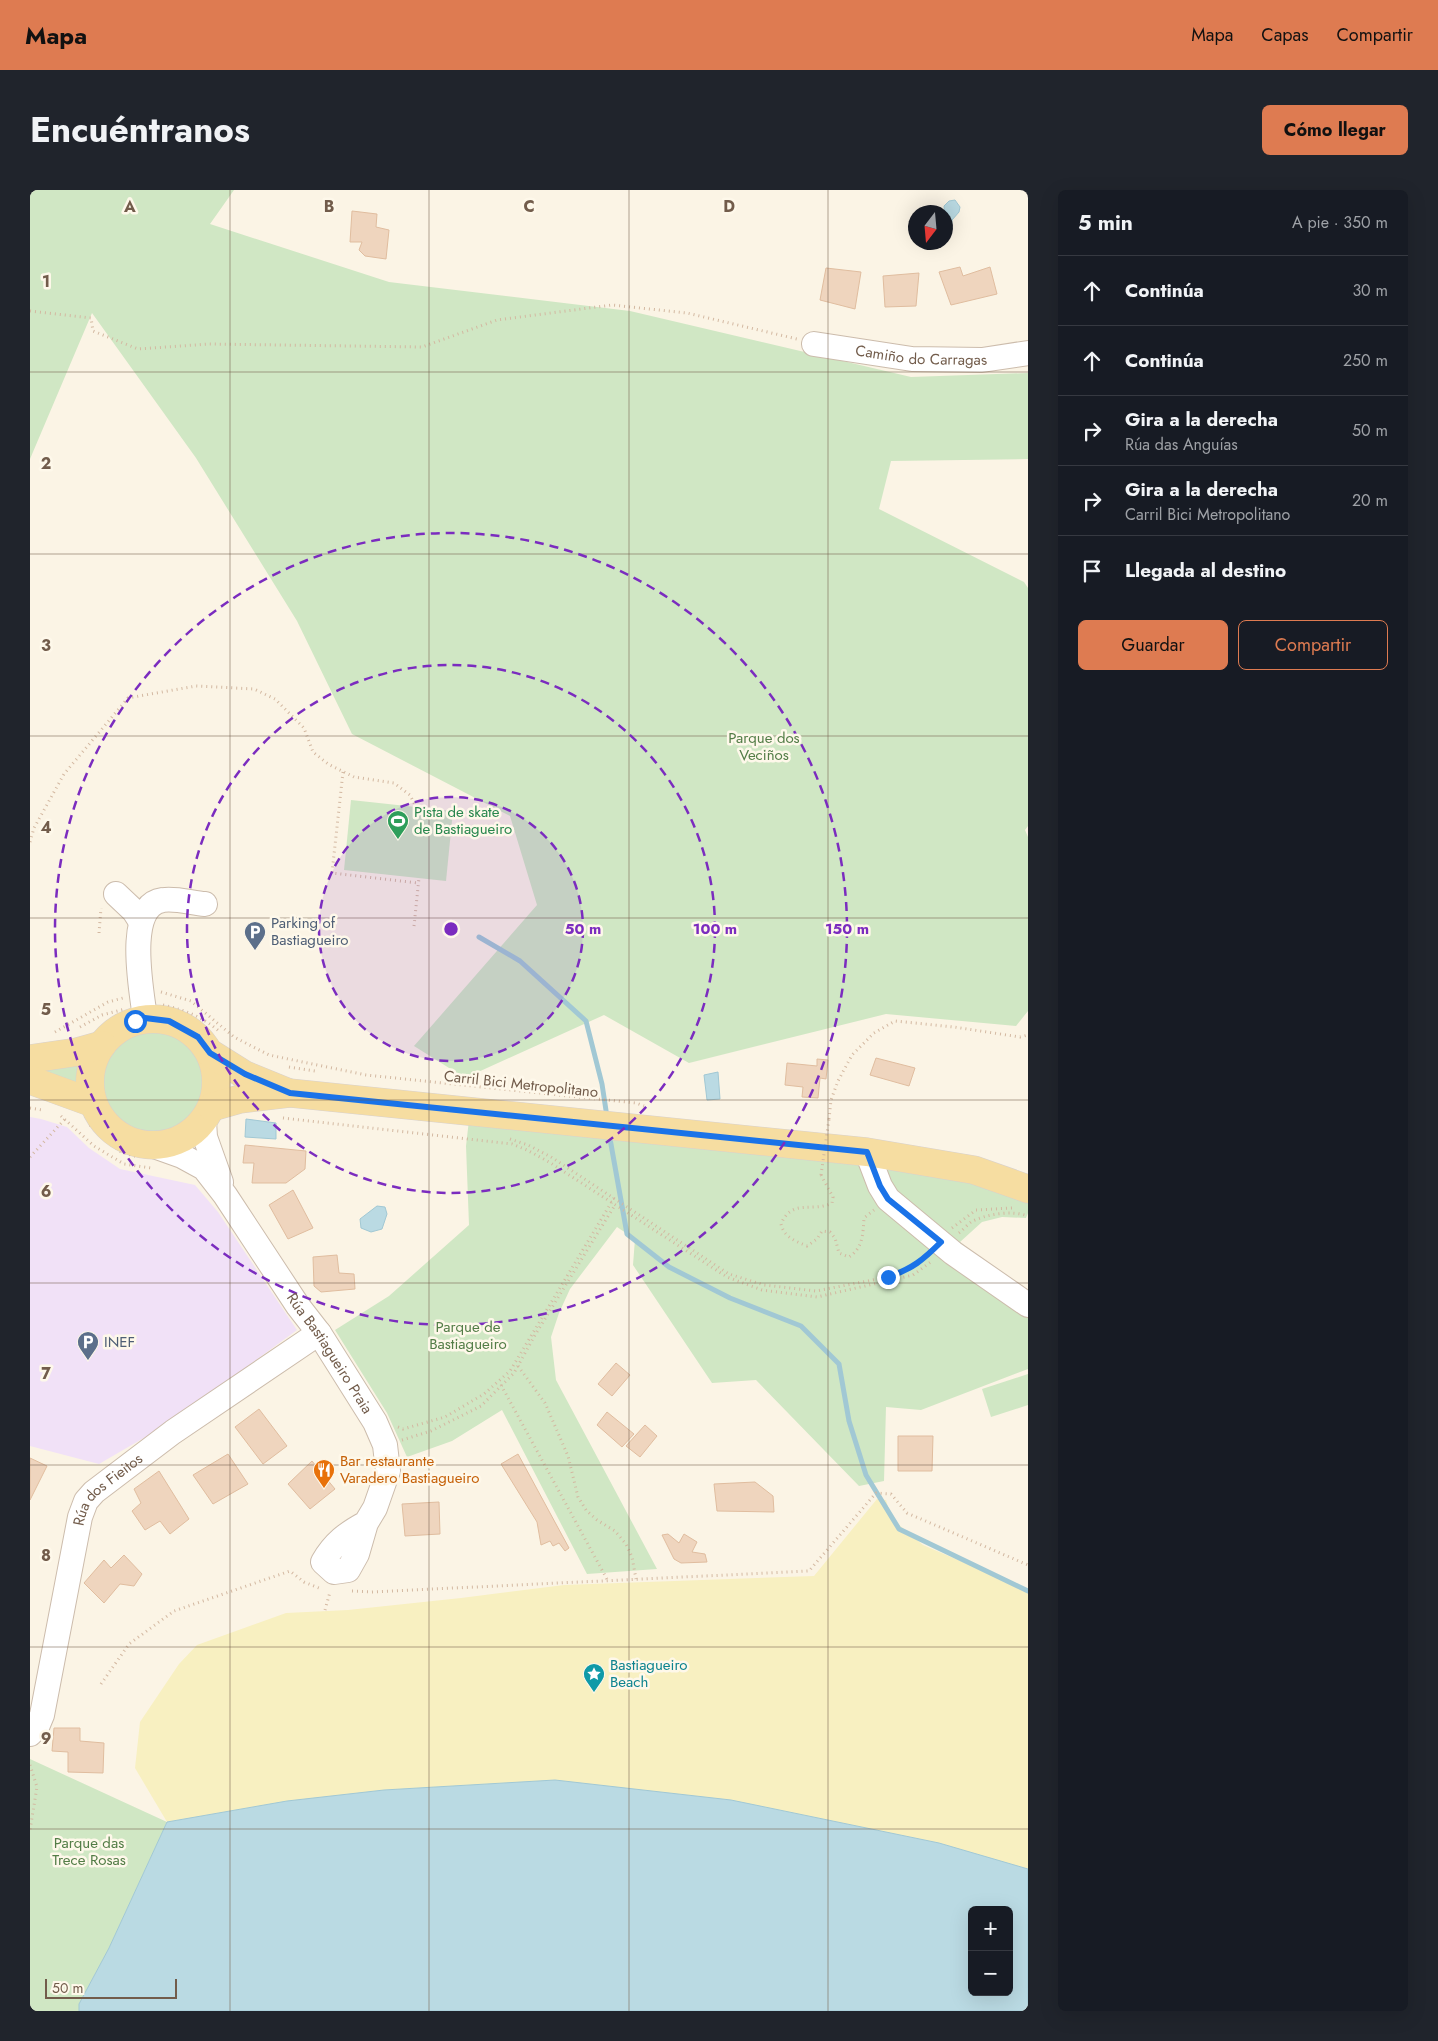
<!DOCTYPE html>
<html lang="es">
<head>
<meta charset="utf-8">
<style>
  :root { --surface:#171b24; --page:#20242c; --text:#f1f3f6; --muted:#9ea1a6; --line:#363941; --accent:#de7b51 }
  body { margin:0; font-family:Jost,sans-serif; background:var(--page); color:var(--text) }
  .controls { position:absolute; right:15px; bottom:15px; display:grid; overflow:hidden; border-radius:8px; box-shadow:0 5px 20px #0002 }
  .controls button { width:45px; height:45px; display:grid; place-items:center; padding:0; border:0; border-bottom:1px solid var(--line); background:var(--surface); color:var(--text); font:25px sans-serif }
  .compass { position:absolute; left:878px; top:15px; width:45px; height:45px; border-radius:50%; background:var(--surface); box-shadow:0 5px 20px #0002; rotate:196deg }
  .scale { position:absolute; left:15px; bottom:12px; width:132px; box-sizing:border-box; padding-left:5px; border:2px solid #725c4b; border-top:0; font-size:14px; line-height:18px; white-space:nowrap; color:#725c4b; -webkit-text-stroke:4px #fef8ea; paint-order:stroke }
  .stop { position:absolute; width:15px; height:15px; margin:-11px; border:4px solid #1a73e8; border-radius:50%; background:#fff }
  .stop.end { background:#1a73e8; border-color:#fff; box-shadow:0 1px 5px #0008 }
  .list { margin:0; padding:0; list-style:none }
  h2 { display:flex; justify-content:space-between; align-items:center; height:65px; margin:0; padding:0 20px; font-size:21px }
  h2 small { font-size:16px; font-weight:400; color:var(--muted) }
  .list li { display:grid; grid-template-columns:32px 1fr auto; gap:15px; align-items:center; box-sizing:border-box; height:70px; padding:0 20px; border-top:1px solid var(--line) }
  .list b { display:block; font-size:19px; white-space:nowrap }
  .list p { margin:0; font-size:16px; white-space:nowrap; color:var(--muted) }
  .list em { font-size:16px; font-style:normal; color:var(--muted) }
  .actions { display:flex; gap:10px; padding:15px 20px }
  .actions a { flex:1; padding:11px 0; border:1px solid var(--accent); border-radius:8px; text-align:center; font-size:18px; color:var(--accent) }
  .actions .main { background:var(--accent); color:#111 }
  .icon { flex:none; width:28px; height:28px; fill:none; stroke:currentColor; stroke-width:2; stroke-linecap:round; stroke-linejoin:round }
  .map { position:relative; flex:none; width:998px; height:1821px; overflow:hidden; border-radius:8px }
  header { display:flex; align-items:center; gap:30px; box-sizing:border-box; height:70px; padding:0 25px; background:var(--accent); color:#111 }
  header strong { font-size:24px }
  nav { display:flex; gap:28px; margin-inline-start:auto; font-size:18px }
  .intro { display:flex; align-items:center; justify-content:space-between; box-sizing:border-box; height:120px; padding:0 30px }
  h1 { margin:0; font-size:35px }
  .button { padding:12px 22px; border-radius:8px; background:var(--accent); color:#111; font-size:18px; font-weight:700 }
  main { display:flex; gap:30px; padding:0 30px }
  aside { flex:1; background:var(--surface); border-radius:8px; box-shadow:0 5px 20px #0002 }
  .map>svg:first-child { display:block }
  .education { fill:#f1e1f7 }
  .green { fill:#d0e7c4 }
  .sand { fill:#f8f0c1 }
  .water { fill:#badae3; stroke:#a1c8d4; fill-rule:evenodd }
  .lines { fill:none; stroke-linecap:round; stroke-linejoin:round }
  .stream { stroke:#a1c8d4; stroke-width:5 }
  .building { fill:#efd5be; stroke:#e0bd9f }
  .minor-casing { stroke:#ccbcac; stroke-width:26 }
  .major-casing { stroke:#d8d1cd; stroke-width:29 }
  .path { stroke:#d3b8a1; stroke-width:3; stroke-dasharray:1 4; stroke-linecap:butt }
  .minor { stroke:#fff; stroke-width:24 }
  .major { stroke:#f6dda1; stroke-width:28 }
  .path-bridge { stroke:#d3b8a1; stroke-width:3; stroke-dasharray:1 4; stroke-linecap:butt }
  .route { stroke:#1a73e8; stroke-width:6 }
  .grid { fill:none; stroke:#725c4b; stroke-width:1; stroke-opacity:0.55 }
  .ring { fill:none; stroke:#7b2cbf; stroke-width:2.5; stroke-dasharray:9 6 }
  .labels { text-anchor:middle; stroke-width:5; stroke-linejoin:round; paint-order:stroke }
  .street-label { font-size:15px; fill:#725c4b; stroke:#fef8ea }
  .park-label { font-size:15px; fill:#537d47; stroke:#fef8ea }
  .leisure-label { font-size:15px; fill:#27864d; stroke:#fef8ea; text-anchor:start }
  .service-label { font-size:15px; fill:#4e5e75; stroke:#fef8ea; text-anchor:start }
  .food-label { font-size:15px; fill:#c56008; stroke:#fef8ea; text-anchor:start }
  .culture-label { font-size:15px; fill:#0d838f; stroke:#fef8ea; text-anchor:start }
  .grid-label { font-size:16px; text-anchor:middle; font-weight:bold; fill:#725c4b; stroke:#fef8ea; stroke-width:5; stroke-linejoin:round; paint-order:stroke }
  .centre { fill:#7b2cbf; stroke:#fef8ea; stroke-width:2.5 }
  .ring-label { font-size:15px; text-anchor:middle; font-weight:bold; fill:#7b2cbf; stroke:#fef8ea; stroke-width:5; stroke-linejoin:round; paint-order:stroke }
</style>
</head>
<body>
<header>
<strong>Mapa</strong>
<nav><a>Mapa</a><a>Capas</a><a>Compartir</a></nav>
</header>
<div class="intro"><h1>Encuéntranos</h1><a class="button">Cómo llegar</a></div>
<main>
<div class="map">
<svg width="998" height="1821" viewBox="0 0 998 1821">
  <rect width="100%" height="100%" fill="#fbf4e5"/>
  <path class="education" d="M 0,927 L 11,929 L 37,937 L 59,958 L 90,979 L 165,995 L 188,1022 L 267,1140 L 143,1231 L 69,1274 L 0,1256 Z"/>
  <g class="green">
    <path d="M 0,0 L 204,0 L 180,34 L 359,92 L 600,121 L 881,187 L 998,183 L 998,269 L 861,271 L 849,319 L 994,392 L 998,398 L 998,636 L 995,640 L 998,647 L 998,821 L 986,836 L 856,824 L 659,873 L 574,825 L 435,888 L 384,856 L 507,715 L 480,626 L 322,544 L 267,431 L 166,268 L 62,123 L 0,269 Z"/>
    <path d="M 321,610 L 423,621 L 416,691 L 314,680 Z"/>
    <circle cx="124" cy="892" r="53"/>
    <path d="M 52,870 L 48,884 L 47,895 L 10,879 Z"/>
    <path d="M 439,930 L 833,973 L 928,989 L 998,1010 L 998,1023 L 996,1028 L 972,1027 L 952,1032 L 930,1052 L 998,1105 L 998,1179 L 891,1220 L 856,1217 L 854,1291 L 829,1296 L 726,1190 L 682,1193 L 603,1075 L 605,1049 L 587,1037 L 540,1099 L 529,1123 L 521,1147 L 526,1190 L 627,1379 L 557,1384 L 472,1220 L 422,1251 L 377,1267 L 357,1223 L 305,1140 L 359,1106 L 439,1035 L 436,956 Z"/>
    <path d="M 998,1184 L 998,1215 L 961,1227 L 952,1199 Z"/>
    <path d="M 0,1569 L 137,1632 L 79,1758 L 49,1814 L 49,1821 L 0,1821 Z"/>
  </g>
  <path class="sand" d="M 847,1309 L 856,1310 L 862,1329 L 893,1355 L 998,1400 L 998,1679 L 909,1653 L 701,1610 L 525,1590 L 354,1600 L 258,1611 L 137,1632 L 105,1578 L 110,1532 L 149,1474 L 167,1455 L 256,1423 L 318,1420 L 431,1408 L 534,1395 L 784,1386 Z"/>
  <g class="water">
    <path d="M 925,10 L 930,17 L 929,22 L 922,30 L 921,42 L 916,45 L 914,16 L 919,11 Z"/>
    <path d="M 688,882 L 690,909 L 677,910 L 674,885 Z"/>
    <path d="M 216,929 L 246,933 L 246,949 L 215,947 Z"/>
    <path d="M 347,1016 L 355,1017 L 357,1024 L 352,1039 L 341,1042 L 331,1038 L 330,1029 Z"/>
    <path d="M 525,1590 L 701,1610 L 909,1653 L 998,1679 L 998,1821 L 49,1821 L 49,1814 L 79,1758 L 137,1632 L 257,1611 L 354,1600 ZM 942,1720 L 979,1720 L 979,1802 L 942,1802 Z"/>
  </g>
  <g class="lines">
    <g class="stream">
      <path d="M 449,747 L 490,771 L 556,831 L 572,894 L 577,927"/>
      <path d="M 579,943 L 597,1044 L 639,1077 L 700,1108 L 771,1136 L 809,1174 L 819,1231 L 836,1285 L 869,1339 L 998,1401"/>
    </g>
  </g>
  <g class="building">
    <path d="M 322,21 L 347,24 L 346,37 L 359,40 L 356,69 L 335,66 L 329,60 L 332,52 L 320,52 Z"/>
    <path d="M 930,77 L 933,86 L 960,77 L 967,104 L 921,115 L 909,82 Z"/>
    <path d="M 796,78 L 831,82 L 825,119 L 790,110 Z"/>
    <path d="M 889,83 L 886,116 L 855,117 L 853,86 Z"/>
    <path d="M 846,868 L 885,878 L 879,896 L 840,885 Z"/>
    <path d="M 787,869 L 798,870 L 796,889 L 790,888 L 788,908 L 772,907 L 773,897 L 755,895 L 757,873 L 787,876 Z"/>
    <path d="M 215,955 L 276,961 L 275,979 L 256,993 L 222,993 L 224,973 L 213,973 Z"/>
    <path d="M 263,1000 L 283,1038 L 258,1049 L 239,1015 Z"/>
    <path d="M 307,1065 L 309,1083 L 324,1084 L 325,1099 L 291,1102 L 284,1096 L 283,1067 Z"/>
    <path d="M 586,1173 L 600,1185 L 582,1206 L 568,1194 Z"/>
    <path d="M 229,1219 L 257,1256 L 233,1274 L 205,1237 Z"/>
    <path d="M 577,1222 L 604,1244 L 592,1257 L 567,1235 Z"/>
    <path d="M 615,1235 L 627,1246 L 610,1267 L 596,1256 Z"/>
    <path d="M 868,1246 L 903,1246 L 902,1281 L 868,1281 Z"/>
    <path d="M 198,1264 L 218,1294 L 183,1314 L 163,1285 Z"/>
    <path d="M 488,1264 L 539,1358 L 535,1361 L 529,1353 L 523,1356 L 520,1351 L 511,1355 L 507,1332 L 471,1274 Z"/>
    <path d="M 0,1268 L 17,1276 L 0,1310 Z"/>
    <path d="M 282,1271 L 305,1299 L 280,1319 L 258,1294 Z"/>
    <path d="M 129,1281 L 159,1329 L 140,1344 L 130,1331 L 115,1340 L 102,1321 L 111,1313 L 104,1299 Z"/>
    <path d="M 725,1292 L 743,1306 L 744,1322 L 687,1321 L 684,1294 Z"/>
    <path d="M 409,1312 L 410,1344 L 375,1346 L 372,1314 Z"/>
    <path d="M 638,1344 L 649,1353 L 654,1344 L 667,1352 L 662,1362 L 675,1364 L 677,1372 L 651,1373 L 644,1369 L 632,1345 Z"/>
    <path d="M 94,1365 L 112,1384 L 104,1396 L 90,1394 L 74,1413 L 54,1393 L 74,1370 L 81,1378 Z"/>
    <path d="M 24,1538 L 50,1538 L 50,1551 L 74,1553 L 73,1583 L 38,1582 L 38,1562 L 22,1561 Z"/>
  </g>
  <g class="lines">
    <g class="minor-casing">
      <g id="minor">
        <path id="s1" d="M 784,154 L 882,169 L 952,170 L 998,163"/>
        <path d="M 86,704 L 104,721 L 111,732"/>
        <path d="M 115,828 C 112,802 94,715 133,710 C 146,708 162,713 175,714"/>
        <path d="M 174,931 L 175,947 L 191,992"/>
        <path id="s2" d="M 124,956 L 152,966 L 174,978 L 195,1005 L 268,1116 L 289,1143 L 345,1232 L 355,1255 L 358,1281 L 345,1318 L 336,1333 L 327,1364 L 318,1380 L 304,1382 L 293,1372 C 304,1353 317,1343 336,1333"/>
        <path d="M 837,962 L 850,996 L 858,1009 L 923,1063 L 998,1115"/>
        <path id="s3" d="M 0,1544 L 7,1537 L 12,1525 L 50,1327 L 56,1311 L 64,1302 L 143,1242 L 289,1143"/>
      </g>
    </g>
    <g class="major-casing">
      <g id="major">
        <circle cx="123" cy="892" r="63"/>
        <path d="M 180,863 L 215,885 L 259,903"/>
        <path d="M 0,869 L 47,862 L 72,855"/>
        <path d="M 0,890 L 63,913"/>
        <path d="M 182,917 L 210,909 L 260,903 L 837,962 L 944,980 L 998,999"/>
      </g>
    </g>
    <g class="path">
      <path d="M 0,121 L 61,128 L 63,141 L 108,159 L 179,154 L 392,157 L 467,130 L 582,115 L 657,123 L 767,149"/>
      <path d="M 313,582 L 302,683 L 388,693"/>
      <path d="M 0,652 L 4,638 L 34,584 L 98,508 L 166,496 L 224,499 L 245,509 L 274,538 L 283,562 L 298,574 L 324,587 L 364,593 L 380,605 L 386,617"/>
      <path d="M 384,736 L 389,688"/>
      <path d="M 69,743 L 71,718"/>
      <path d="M 131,802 L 161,811 L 204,847 L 239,865 L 336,885 L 606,913 L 614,916"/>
      <path d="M 133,815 C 155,820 173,827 190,842"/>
      <path d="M 50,837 L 72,825 L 95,819"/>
      <path d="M 25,842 L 78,812 L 93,808"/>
      <path d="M 259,877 L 285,881"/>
      <path d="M 0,918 L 12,920"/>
      <path d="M 31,926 L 64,956 L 94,974 L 121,978"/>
      <path d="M 253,928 L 482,954 L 497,960 L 519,972 L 697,1087 L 732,1100 L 787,1107 L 883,1085 L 902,1071"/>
      <path d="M 799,929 L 801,910 L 808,891 L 822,865 L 844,843 L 865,831 L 924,837 L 990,847 L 998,845"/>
      <path d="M 60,935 L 91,962 L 108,967"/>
      <path d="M 480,949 L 498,955 L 521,967 L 699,1084 L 734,1095 L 786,1101 L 858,1087 L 875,1081 L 896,1067"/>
      <path d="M 0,967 L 35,929"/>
      <path d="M 791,985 L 803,1007 L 802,1013 C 782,1023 762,1008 751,1034 C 754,1047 765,1051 777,1056 L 787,1049 L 792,1041 L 800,1042 L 805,1048 L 809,1063 L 819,1067 C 833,1058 833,1044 834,1028 L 844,1020"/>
      <path d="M 922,1038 L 946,1020 L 982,1018"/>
      <path d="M 929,1043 C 933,1040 937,1035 941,1032 C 956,1024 982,1020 998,1026"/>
      <path d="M 488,1176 L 515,1213 L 538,1266 L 548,1307 L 556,1320 L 567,1330 L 585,1341 L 596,1354 L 602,1367 L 606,1389"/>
      <path d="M 471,1195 L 578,1391"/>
      <path d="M 368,1237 L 373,1239 L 415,1227 L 454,1204 L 480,1181 L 584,1008"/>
      <path d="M 372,1250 L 401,1241 L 451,1216 L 484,1183 L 505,1145 L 585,1015"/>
      <path d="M 322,1401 L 341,1402 L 779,1381 L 846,1303 L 861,1304 L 877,1323 L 998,1375"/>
      <path d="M 295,1420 L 300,1402"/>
      <path d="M 71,1494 L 99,1454 L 144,1421 L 260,1381 L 274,1392 L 289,1398"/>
      <path d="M 0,1575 L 7,1597 L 0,1640"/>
    </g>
    <use href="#minor" class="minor"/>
    <use href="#major" class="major"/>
    <path class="path-bridge" d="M 791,985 L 799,929"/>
  </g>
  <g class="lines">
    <path class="route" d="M 105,831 L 115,828 L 139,831 L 168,847 L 180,863 L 215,884 L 260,903 L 837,962 L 850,996 L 858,1009 L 911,1052 C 893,1070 882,1079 858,1087"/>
  </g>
  <path class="grid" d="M 200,0 L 200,1821M 399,0 L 399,1821M 599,0 L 599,1821M 798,0 L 798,1821M 0,182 L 998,182M 0,364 L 998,364M 0,546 L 998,546M 0,728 L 998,728M 0,910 L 998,910M 0,1093 L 998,1093M 0,1275 L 998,1275M 0,1457 L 998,1457M 0,1639 L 998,1639"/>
  <circle cx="421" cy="739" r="132" fill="#7b2cbf" fill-opacity=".12"/>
  <g class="ring">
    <circle cx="421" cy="739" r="132"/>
    <circle cx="421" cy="739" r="264"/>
    <circle cx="421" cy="739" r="396"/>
  </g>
  <defs>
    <g id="stadium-pin" transform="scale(1.125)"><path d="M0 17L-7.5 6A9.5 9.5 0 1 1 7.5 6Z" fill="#2e9e5b" stroke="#fef8ea"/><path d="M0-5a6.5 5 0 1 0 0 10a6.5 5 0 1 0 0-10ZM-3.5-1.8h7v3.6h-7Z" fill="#fff"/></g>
    <g id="parking-pin" transform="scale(1.125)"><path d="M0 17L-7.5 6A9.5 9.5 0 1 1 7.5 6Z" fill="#5c6f8a" stroke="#fef8ea"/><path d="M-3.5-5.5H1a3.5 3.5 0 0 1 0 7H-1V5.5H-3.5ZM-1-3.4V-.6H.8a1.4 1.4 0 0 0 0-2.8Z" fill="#fff"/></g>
    <g id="restaurant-pin" transform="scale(1.125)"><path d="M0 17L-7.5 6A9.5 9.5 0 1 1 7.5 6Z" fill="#e8710a" stroke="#fef8ea"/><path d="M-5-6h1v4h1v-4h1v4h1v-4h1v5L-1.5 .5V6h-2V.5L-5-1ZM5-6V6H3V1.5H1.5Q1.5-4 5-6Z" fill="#fff"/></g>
    <g id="sight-pin" transform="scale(1.125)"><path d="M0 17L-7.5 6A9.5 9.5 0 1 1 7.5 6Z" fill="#0f9aa8" stroke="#fef8ea"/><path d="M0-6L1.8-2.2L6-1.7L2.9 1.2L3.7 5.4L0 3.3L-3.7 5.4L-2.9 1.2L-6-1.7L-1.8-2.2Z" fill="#fff"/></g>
  </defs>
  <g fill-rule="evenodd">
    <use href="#stadium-pin" x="368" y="631"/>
    <use href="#parking-pin" x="225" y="742"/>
    <use href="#parking-pin" x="58" y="1152"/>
    <use href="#restaurant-pin" x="294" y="1280"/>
    <use href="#sight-pin" x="564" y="1484"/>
  </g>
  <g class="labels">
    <g class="street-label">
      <text dy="5" stroke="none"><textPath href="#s1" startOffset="108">Camiño do Carragas</textPath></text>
      <text transform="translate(491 894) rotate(6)" y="5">Carril Bici Metropolitano</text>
      <text dy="5" stroke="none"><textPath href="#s2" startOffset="279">Rúa Bastiagueiro Praia</textPath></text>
      <text dy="5" stroke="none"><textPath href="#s3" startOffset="264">Rúa dos Fieitos</textPath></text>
    </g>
    <g class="park-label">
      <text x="734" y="553">Parque dos<tspan x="734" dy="17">Veciños</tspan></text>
      <text x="438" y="1142">Parque de<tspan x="438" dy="17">Bastiagueiro</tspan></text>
      <text x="59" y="1658">Parque das<tspan x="59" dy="17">Trece Rosas</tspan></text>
    </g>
    <g class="leisure-label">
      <text x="384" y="627">Pista de skate<tspan x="384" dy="17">de Bastiagueiro</tspan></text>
    </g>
    <g class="service-label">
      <text x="241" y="738">Parking of<tspan x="241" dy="17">Bastiagueiro</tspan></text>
      <text x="74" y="1157">INEF</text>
    </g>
    <g class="food-label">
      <text x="310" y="1276">Bar restaurante<tspan x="310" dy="17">Varadero Bastiagueiro</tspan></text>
    </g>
    <g class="culture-label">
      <text x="580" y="1480">Bastiagueiro<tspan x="580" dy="17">Beach</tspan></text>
    </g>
  </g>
  <g class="grid-label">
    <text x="100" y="22">A</text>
    <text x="299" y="22">B</text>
    <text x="499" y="22">C</text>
    <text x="699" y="22">D</text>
    <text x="16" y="97">1</text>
    <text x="16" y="279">2</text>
    <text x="16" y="461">3</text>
    <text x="16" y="643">4</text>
    <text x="16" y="825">5</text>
    <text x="16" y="1007">6</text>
    <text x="16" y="1189">7</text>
    <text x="16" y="1371">8</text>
    <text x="16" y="1554">9</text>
  </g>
  <circle cx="421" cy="739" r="8" class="centre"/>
  <g class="ring-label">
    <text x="553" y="744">50 m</text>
    <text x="685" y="744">100 m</text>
    <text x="817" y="744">150 m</text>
  </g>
</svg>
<div class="controls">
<button>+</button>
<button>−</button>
</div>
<svg class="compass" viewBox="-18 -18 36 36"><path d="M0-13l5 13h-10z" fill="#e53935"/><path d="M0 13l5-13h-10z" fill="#9ea1a6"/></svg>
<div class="scale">50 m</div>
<div class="stop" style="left:105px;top:831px"></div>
<div class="stop end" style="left:858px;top:1087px"></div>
</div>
<aside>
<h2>5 min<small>A pie · 350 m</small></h2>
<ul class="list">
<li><svg class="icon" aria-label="ahead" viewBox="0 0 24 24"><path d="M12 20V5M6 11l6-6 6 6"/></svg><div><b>Continúa</b></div><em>30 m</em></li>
<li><svg class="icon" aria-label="ahead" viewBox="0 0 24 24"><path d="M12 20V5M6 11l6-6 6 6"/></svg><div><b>Continúa</b></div><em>250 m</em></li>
<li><svg class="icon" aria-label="right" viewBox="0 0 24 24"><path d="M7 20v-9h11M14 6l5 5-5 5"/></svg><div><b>Gira a la derecha</b><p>Rúa das Anguías</p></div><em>50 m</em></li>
<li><svg class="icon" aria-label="right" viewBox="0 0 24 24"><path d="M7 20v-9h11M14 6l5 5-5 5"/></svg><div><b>Gira a la derecha</b><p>Carril Bici Metropolitano</p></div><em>20 m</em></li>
<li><svg class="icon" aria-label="arrive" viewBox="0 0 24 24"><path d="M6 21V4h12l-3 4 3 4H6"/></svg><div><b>Llegada al destino</b></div></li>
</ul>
<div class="actions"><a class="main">Guardar</a><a>Compartir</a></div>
</aside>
</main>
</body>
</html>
